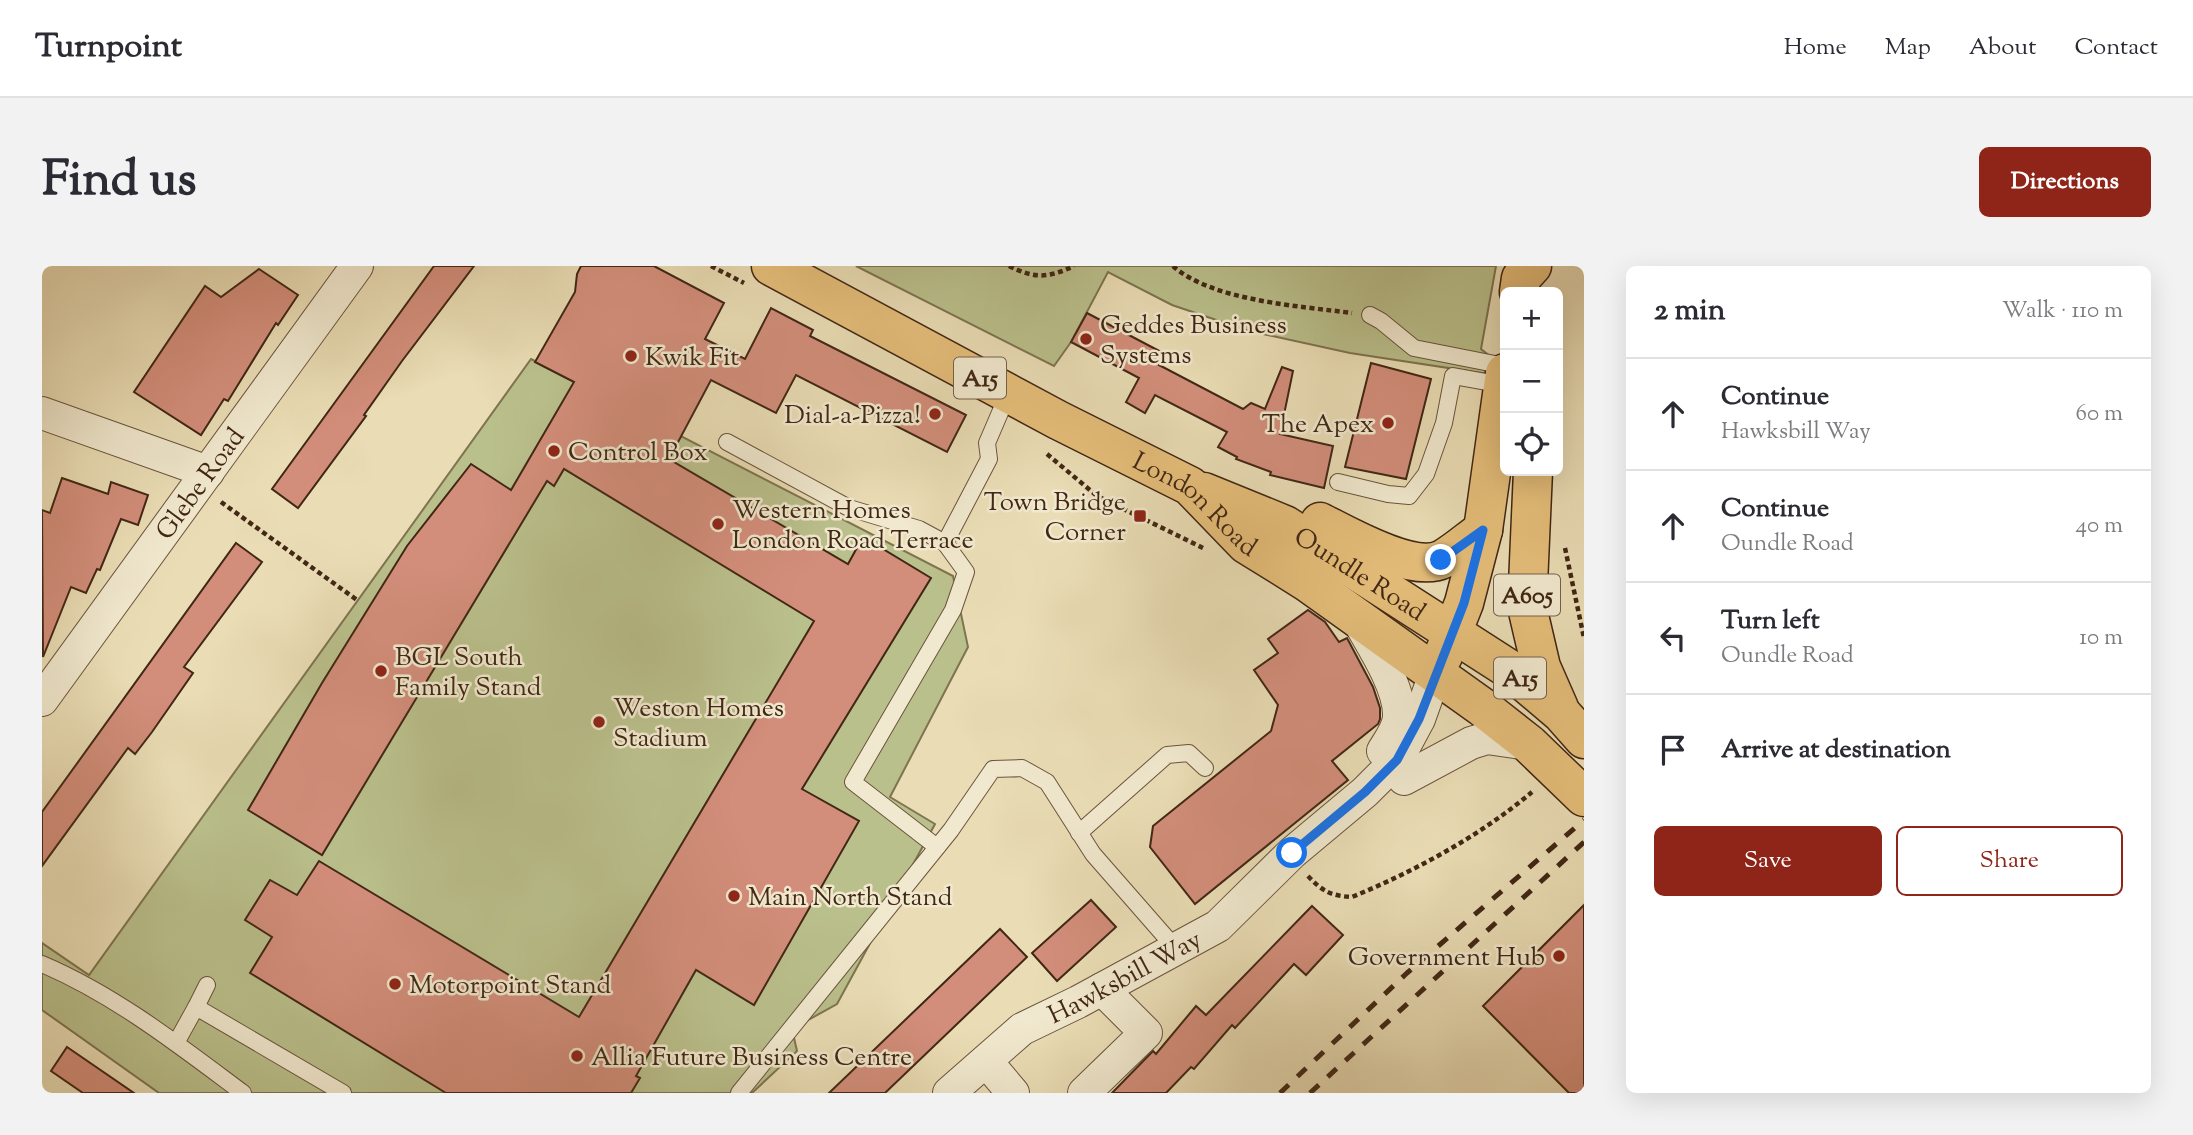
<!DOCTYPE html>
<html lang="en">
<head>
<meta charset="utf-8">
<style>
  :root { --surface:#fff; --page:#f2f2f3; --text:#2b2b33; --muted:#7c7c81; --line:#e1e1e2; --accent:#8f2418 }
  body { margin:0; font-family:"Sorts Mill Goudy",serif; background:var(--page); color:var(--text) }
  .controls { position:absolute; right:21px; top:21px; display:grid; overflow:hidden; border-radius:10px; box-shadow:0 7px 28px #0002 }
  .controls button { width:63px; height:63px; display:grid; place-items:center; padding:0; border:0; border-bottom:2px solid var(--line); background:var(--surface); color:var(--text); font:35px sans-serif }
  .stop { position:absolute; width:21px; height:21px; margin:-16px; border:5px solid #1a73e8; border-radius:50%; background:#fff }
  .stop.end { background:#1a73e8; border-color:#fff; box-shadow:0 2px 7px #0008 }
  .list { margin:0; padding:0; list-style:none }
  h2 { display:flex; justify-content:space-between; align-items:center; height:91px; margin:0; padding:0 28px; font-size:30px }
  h2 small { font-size:23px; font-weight:400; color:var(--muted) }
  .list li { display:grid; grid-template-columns:46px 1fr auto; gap:21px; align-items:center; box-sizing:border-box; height:112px; padding:0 28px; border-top:2px solid var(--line) }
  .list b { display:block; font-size:26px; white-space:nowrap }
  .list p { margin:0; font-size:23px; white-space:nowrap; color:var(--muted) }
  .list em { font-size:23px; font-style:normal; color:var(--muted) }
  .actions { display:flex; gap:14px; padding:21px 28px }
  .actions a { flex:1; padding:16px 0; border:2px solid var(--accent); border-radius:10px; text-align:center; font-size:24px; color:var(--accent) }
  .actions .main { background:var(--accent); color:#fff }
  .icon { flex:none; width:38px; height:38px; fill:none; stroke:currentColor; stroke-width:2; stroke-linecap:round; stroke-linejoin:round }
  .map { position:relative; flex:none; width:1542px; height:827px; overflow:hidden; border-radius:10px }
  header { display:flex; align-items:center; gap:42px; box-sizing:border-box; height:98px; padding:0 35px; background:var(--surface); border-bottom:2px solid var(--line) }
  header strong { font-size:33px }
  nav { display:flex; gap:38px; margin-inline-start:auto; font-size:24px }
  .intro { display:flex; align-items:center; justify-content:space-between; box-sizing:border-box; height:168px; padding:0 42px }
  h1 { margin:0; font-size:49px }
  .button { padding:18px 32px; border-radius:10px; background:var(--accent); color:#fff; font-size:24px; font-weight:700 }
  main { display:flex; gap:42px; padding:0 42px }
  aside { flex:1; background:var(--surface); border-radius:10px; box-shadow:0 7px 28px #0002 }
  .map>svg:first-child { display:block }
  .green { fill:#bac08c; stroke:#7e7450; stroke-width:2 }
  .building { fill:#d38e7b; stroke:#412715; stroke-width:2 }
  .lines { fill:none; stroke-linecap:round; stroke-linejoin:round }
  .lane-casing { stroke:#6b543d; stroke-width:18 }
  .street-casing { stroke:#6b543d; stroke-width:34 }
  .primary-casing { stroke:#412715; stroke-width:41 }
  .path { stroke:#412715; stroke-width:4.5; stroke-dasharray:5 3.5; stroke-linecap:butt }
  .lane { stroke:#f1e9cf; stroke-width:16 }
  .street { stroke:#f1e9cf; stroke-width:32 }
  .primary { stroke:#e5be7a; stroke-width:38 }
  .rail { stroke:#412715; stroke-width:5; stroke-dasharray:12 12; stroke-linecap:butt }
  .route { stroke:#1a73e8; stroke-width:9 }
  .poi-dot { fill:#8f2418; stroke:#f1e9cf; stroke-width:2.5 }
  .labels { text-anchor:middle; stroke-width:5; stroke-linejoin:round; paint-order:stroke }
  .shield { fill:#f1e9cf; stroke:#76614d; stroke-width:2 }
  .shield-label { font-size:24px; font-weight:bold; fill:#412715 }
  .poi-label { font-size:26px; fill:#412715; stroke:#f1e9cf; text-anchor:start }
  .street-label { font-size:26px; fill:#412715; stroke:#f1e9cf }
</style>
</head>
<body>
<header>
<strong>Turnpoint</strong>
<nav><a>Home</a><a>Map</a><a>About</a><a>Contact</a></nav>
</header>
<div class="intro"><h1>Find us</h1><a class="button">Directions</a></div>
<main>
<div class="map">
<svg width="1542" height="827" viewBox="0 0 1542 827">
  <rect width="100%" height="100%" fill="#eaddb5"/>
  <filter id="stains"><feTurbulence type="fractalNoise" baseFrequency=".00286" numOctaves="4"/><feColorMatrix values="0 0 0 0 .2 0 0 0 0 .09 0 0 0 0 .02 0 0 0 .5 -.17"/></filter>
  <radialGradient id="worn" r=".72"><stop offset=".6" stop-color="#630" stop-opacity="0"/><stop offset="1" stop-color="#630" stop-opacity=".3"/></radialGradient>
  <g class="green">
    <path d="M 814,0 L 1454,0 L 1439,83 L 1449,91 L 1446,108 L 1308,87 L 1207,65 L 1130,39 L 1066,6 L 1029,76 L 1012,100 Z"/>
    <path d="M 489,93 L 911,310 L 926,381 L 848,531 L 893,558 L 795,738 L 750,763 L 755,785 L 710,827 L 117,827 L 0,744 L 0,677 L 47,709 Z"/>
  </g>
  <g class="building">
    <path d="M 392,0 L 432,0 L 360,95 L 322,149 L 324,150 L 256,242 L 230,223 Z"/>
    <path d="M 539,0 L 612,0 L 682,37 L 663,73 L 703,93 L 729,42 L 771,64 L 768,70 L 924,149 L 905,186 L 754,109 L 734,147 L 669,114 L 627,193 L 806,298 L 821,271 L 889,312 L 760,523 L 817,555 L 712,739 L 654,704 L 594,810 L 598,812 L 589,827 L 404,827 L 208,707 L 230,671 L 203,654 L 228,614 L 255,629 L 277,595 L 537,751 L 772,355 L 522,203 L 512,220 L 505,215 L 280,589 L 206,544 L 280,417 L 365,280 L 429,198 L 469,224 L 532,116 L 493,96 L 533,26 L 535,8 Z"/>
    <path d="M 217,3 L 256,29 L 236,59 L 234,57 L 186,135 L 182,133 L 159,169 L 92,126 L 163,20 L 179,31 Z"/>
    <path d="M 1045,47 L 1123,88 L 1117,99 L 1201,143 L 1209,137 L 1223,143 L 1240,101 L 1251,105 L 1238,168 L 1291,180 L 1282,222 L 1228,209 L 1229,206 L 1194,193 L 1195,191 L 1176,181 L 1185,166 L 1113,129 L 1103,147 L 1084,136 L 1097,112 L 1029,76 Z"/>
    <path d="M 1329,97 L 1389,113 L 1364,213 L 1303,201 Z"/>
    <path d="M 20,212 L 66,228 L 69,216 L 106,229 L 96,259 L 79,253 L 58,304 L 55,303 L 44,327 L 29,321 L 1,391 L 0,244 L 8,247 Z"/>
    <path d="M 194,277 L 220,296 L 142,401 L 151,407 L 110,466 L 93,488 L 86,482 L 0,600 L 0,546 Z"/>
    <path d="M 1266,344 L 1283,356 L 1297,376 L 1305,372 L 1331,421 L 1338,442 L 1338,453 L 1336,458 L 1290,495 L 1306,514 L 1153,638 L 1108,581 L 1111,560 L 1229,465 L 1236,439 L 1212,404 L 1236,387 L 1226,373 Z"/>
    <path d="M 1049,634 L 1074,661 L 1015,715 L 990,687 Z"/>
    <path d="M 1542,639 L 1542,827 L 1527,827 L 1441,740 Z"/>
    <path d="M 1270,640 L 1301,669 L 1264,709 L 1252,698 L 1193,762 L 1190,759 L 1152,803 L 1149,801 L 1124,827 L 1070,827 L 1111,785 L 1114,788 L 1154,740 L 1164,749 Z"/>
    <path d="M 958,663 L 985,691 L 843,827 L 787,827 Z"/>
    <path d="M 25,781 L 92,827 L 41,827 L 9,805 Z"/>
  </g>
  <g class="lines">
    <g class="lane-casing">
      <g id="lane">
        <path d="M 1328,49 L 1339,55 L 1372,82 L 1463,100"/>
        <path d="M 685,176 L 807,242 L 877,263 L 903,277"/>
        <path d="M 1296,216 L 1346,228 L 1367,230 L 1384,208 L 1402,157 L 1411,110 L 1461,119"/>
        <path d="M 1037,567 L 1125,489 L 1147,487 L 1163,502"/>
        <path d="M 895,581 L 811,516 L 911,344 L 924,306 L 903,277 L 947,193 L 945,177 L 966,128"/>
        <path d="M 0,698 C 73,729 138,780 201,827"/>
        <path d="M 154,741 L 165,719"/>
        <path d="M 134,777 L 154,741 L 301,827"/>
        <path d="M 697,827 L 909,564 L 951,503 L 980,502 L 1005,516 L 1051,588 L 1135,684"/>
      </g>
    </g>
    <g class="street-casing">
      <g id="street">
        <path d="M 0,147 L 166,206"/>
        <path d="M 1316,354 C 1330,379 1358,421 1357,450 C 1357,462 1347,475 1341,485"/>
        <path id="s1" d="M 0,434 L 315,0"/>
        <path d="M 1362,513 L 1429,477 L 1445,472 L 1487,478"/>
        <path d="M 944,795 L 971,827"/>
        <path id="s2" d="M 907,827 L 980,763 L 1036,736 L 1176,660 L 1250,587 L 1323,526 L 1355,494 L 1377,453 L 1393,408"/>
        <path d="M 1042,827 L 1104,767 L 1060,723"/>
      </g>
    </g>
    <g class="primary-casing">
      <g id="primary">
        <path id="s3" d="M 729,0 L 1016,154 L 1148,220 L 1204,278 L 1265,316 L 1440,441 L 1487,478 L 1542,531"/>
        <path d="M 1477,26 L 1479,12 L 1490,0"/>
        <path d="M 1491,205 L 1485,341 L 1499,401 L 1517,442"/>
        <path id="s4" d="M 1162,226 L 1243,259 L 1467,403 L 1519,447 L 1542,473"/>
        <path d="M 1278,256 C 1306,270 1371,308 1401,293 C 1415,285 1428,273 1441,264"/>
        <path d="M 1401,390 L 1422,337 L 1441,264 L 1463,107"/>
      </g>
    </g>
    <g class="path">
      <path d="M 669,0 L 702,17"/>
      <path d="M 967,0 C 993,13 1006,12 1032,0"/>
      <path d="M 1131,0 C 1170,35 1258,40 1310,47"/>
      <path d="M 1005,188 L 1055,230 L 1161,282"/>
      <path d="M 179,236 L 315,334"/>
      <path d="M 1523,282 L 1542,372"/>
      <path d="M 1266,610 C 1280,625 1289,630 1310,631 C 1373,605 1438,570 1490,526"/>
    </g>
    <use href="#lane" class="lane"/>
    <use href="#street" class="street"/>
    <use href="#primary" class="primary"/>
    <g class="rail">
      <path d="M 1238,827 L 1365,707 L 1542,554"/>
      <path d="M 1268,827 L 1542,576"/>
    </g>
  </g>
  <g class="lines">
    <path class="route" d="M 1250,587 L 1323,526 L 1355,494 L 1377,453 L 1422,337 L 1441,264 L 1399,294"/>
  </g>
  <g class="poi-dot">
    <circle cx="1044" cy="73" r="7"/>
    <circle cx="589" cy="90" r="7"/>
    <circle cx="893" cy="148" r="7"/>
    <circle cx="1346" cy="157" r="7"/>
    <circle cx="512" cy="185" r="7"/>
    <rect x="1091" y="243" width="14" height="14" rx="3.5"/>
    <circle cx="676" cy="258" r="7"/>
    <circle cx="339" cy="405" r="7"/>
    <circle cx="557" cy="456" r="7"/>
    <circle cx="692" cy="630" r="7"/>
    <circle cx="1517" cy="690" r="7"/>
    <circle cx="353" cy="718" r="7"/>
    <circle cx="535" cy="790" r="7"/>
  </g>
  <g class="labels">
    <g class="shield">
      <rect x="912" y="91.5" width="52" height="41" rx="5"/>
      <rect x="1452" y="308.5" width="66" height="41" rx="5"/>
      <rect x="1452" y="391.5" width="52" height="41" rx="5"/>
    </g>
    <g class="shield-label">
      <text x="938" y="120">A15</text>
      <text x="1485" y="337">A605</text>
      <text x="1478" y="420">A15</text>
    </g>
    <g class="poi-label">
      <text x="1058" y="67">Geddes Business<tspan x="1058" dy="30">Systems</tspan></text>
      <text x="603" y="99">Kwik Fit</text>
      <text x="879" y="157" text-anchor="end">Dial-a-Pizza!</text>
      <text x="1332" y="166" text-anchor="end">The Apex</text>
      <text x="526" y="194">Control Box</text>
      <text x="1084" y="244" text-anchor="end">Town Bridge<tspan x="1084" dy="30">Corner</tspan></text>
      <text x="690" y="252">Western Homes<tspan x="690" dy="30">London Road Terrace</tspan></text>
      <text x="353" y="399">BGL South<tspan x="353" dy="30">Family Stand</tspan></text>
      <text x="571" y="450">Weston Homes<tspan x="571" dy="30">Stadium</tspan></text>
      <text x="706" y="639">Main North Stand</text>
      <text x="1503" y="699" text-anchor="end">Government Hub</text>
      <text x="367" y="727">Motorpoint Stand</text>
      <text x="549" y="799">Allia Future Business Centre</text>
    </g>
    <g class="street-label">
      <text dy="9" stroke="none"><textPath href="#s1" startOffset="268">Glebe Road</textPath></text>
      <text dy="9" stroke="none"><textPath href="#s3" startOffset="488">London Road</textPath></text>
      <text dy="9" stroke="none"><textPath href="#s4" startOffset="177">Oundle Road</textPath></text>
      <text dy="9" stroke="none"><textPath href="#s2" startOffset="212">Hawksbill Way</textPath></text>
    </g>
  </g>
  <rect width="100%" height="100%" filter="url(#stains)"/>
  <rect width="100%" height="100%" fill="url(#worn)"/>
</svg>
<div class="controls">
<button>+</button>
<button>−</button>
<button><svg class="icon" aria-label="locate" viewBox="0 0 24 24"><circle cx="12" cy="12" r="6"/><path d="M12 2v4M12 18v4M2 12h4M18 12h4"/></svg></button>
</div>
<div class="stop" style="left:1250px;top:587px"></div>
<div class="stop end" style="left:1399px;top:294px"></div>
</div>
<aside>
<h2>2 min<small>Walk · 110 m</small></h2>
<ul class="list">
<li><svg class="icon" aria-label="ahead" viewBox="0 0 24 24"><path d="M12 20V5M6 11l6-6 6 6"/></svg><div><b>Continue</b><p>Hawksbill Way</p></div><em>60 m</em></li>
<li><svg class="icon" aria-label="ahead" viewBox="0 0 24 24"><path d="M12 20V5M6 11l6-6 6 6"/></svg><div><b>Continue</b><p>Oundle Road</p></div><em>40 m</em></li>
<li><svg class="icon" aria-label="left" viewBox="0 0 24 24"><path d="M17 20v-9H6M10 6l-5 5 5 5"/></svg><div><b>Turn left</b><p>Oundle Road</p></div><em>10 m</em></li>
<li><svg class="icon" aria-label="arrive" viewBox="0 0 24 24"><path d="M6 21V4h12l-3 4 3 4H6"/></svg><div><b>Arrive at destination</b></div></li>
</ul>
<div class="actions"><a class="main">Save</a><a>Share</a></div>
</aside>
</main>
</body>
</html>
